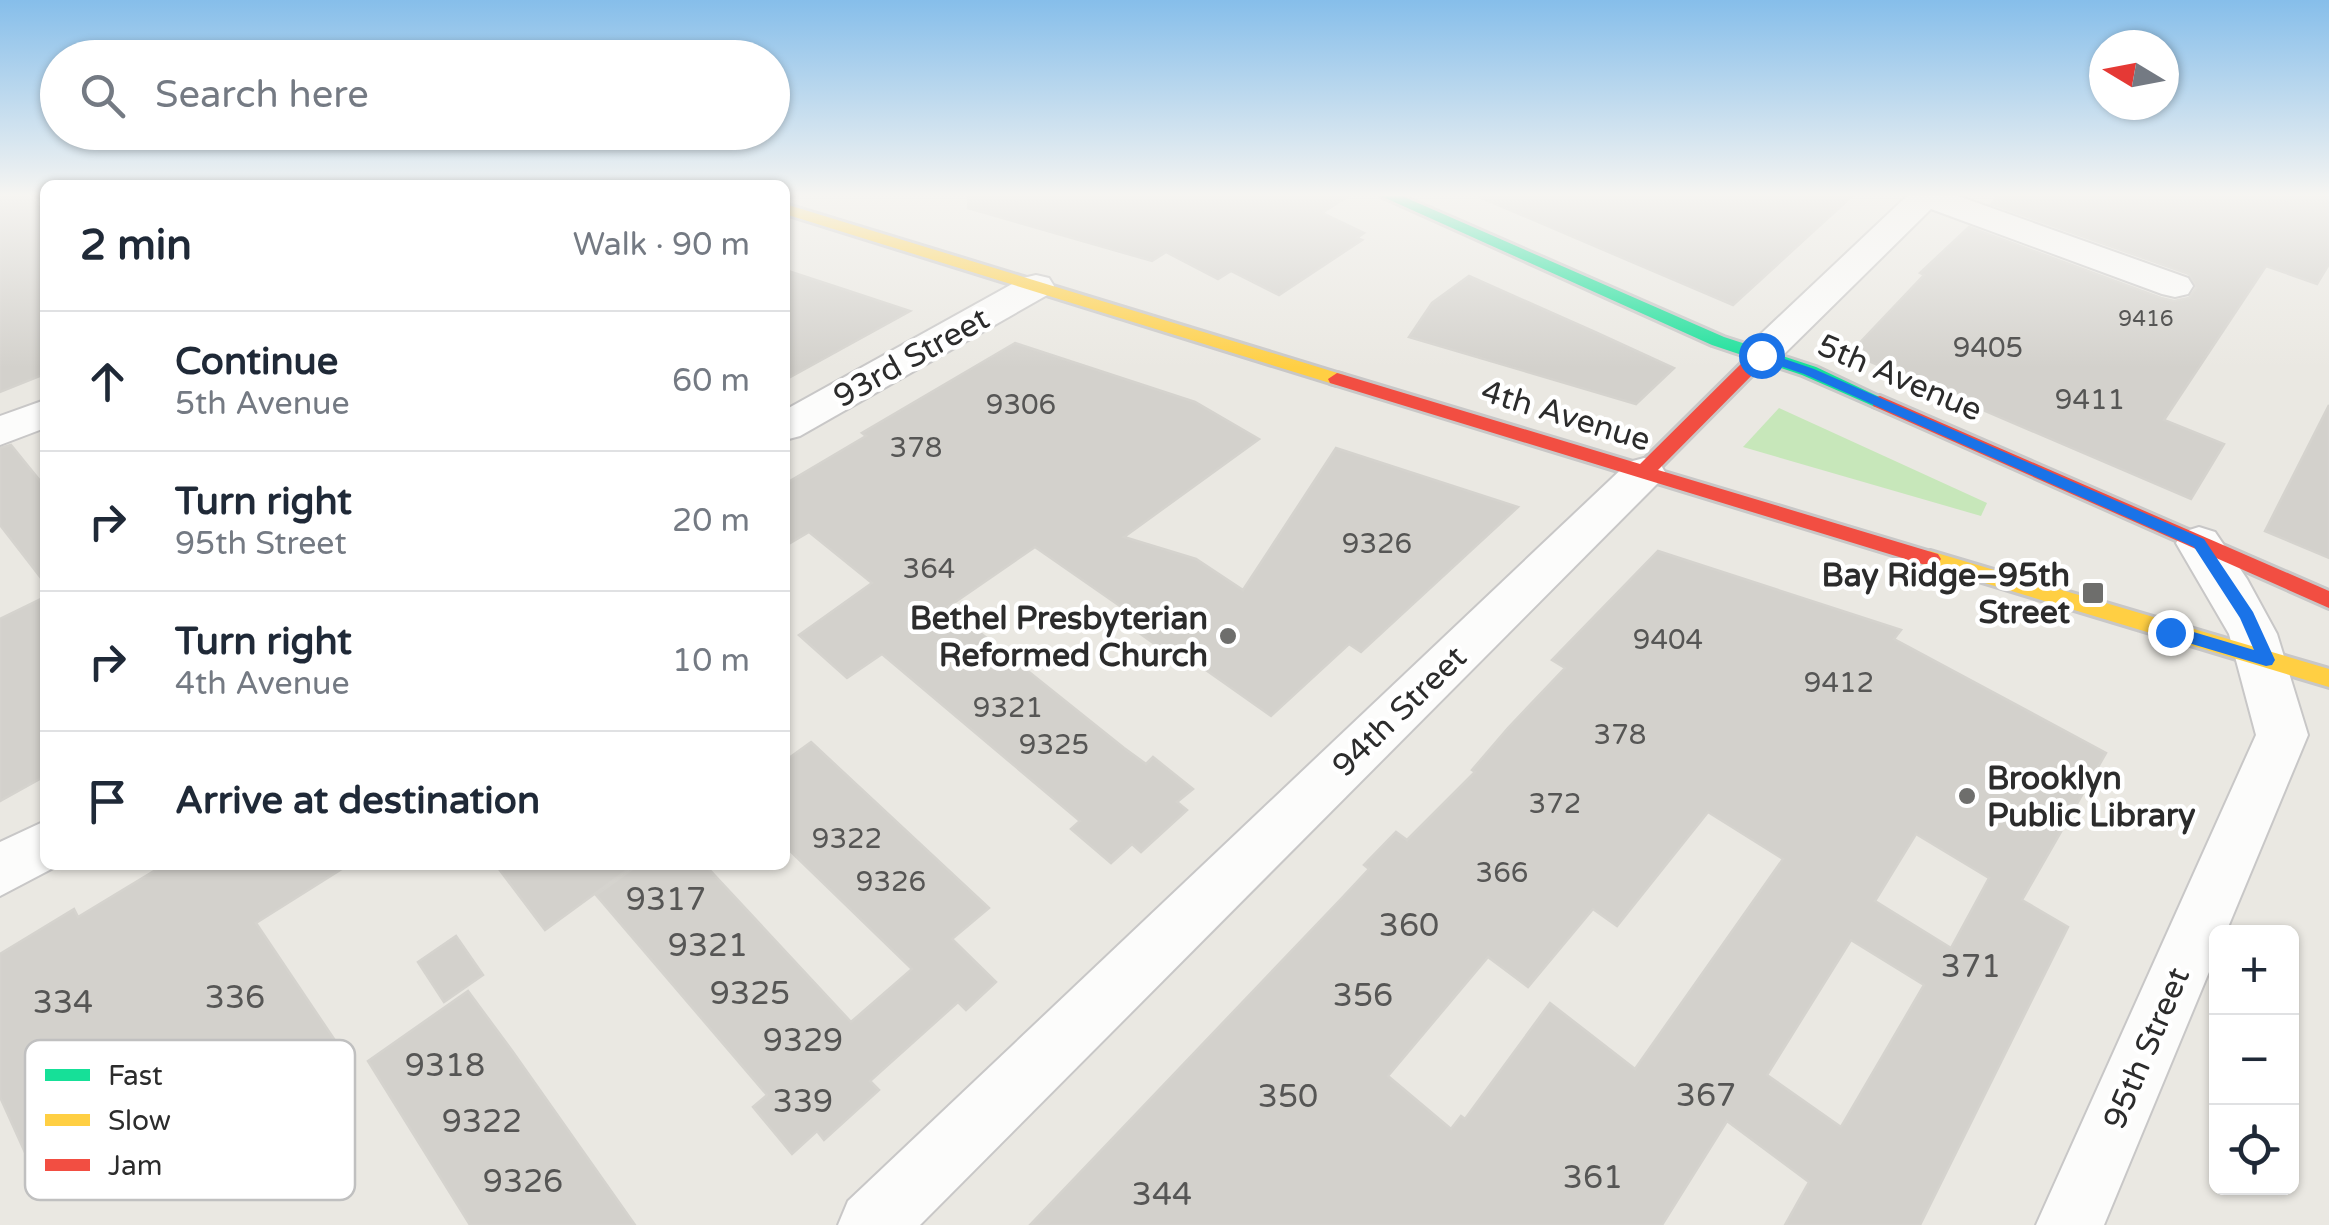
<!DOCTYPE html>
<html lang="en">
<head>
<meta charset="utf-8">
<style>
  :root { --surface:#fff; --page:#f2f2f3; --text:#1f2937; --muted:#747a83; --line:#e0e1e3 }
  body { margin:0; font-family:"Varela Round",sans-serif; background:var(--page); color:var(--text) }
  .controls { position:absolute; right:30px; bottom:30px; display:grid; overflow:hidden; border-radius:15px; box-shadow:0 2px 8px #0004 }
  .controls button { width:90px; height:90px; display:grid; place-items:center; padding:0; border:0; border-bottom:2px solid var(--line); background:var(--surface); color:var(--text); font:50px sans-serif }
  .compass { position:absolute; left:2089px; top:30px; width:90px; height:90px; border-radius:50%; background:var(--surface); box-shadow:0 2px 8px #0004; rotate:280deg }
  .stop { position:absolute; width:30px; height:30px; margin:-22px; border:8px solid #1a73e8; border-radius:50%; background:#fff }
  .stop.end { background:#1a73e8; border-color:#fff; box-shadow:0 2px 10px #0008 }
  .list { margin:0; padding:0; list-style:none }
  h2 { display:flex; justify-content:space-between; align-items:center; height:130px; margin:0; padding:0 40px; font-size:42px }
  h2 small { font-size:32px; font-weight:400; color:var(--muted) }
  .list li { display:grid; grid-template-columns:65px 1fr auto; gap:30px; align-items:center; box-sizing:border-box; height:140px; padding:0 40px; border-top:2px solid var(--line) }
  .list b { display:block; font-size:38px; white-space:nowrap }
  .list p { margin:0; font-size:32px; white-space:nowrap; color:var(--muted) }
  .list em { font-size:32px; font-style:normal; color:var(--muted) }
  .icon { flex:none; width:55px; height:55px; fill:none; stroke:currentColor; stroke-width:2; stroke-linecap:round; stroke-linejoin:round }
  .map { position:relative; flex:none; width:2329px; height:1225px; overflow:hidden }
  .search { position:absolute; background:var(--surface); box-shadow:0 2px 8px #0004; left:40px; top:40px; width:750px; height:110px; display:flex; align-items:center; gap:25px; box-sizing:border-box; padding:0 35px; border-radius:55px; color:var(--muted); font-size:38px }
  .panel { position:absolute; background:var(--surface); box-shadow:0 2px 8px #0004; left:40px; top:180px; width:750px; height:690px; border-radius:15px }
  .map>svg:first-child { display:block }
  .green { fill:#c7e7ba }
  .building { fill:#d3d1cc; stroke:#d5d3ce; stroke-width:2.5; fill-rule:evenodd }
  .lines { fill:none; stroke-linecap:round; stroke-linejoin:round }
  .street-casing { stroke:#c8c7c7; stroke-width:4 }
  .fast-casing { stroke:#c8c7c7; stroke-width:6 }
  .slow-casing { stroke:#c8c7c7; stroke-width:6 }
  .jam-casing { stroke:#c8c7c7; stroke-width:6 }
  .street { fill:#fcfcfb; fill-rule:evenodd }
  .fast { fill:#16e098; fill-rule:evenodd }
  .slow { fill:#ffcf43; fill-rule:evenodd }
  .jam { fill:#f24e42; fill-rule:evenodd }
  .route { fill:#1a73e8 }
  .poi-dot { fill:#6e6e6c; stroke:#fff; stroke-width:4 }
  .labels { text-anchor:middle; stroke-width:9; stroke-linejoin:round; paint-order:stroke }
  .far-number-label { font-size:22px; fill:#565655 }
  .number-label { font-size:28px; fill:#565655 }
  .street-label { font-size:32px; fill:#2c2c2c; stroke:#fff }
  .poi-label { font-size:32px; font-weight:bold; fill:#2c2c2c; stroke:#fff; text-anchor:end }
  .near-number-label { font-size:32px; fill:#565655 }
  .key { fill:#fff; stroke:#c0c0c0; stroke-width:2.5 }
  .key-label { font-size:28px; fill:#2c2c2c }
</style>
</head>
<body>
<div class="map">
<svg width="2329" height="1225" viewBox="0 0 2329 1225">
  <rect width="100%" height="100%" fill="#eae8e2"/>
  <path class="green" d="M 1779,408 L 1987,503 L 1981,516 L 1743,447 Z"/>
  <g class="building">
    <path d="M 0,196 L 28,196 L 45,213 L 45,374 L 0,392 Z"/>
    <path d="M 969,196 L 1348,196 L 1322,213 L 1364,233 L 1357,238 L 1362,240 L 1279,295 L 1231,271 L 1218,279 L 1166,252 L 1152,261 L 968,208 Z"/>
    <path d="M 1477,196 L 1852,196 L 1733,305 Z"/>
    <path d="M 1998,196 L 2329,196 L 2329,264 L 2317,284 L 2266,266 L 2164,420 L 2224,444 L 2191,499 L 1850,353 L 1924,275 L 1920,273 L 1969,227 L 2161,298 L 2174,301 L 2189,298 L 2196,288 L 2189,274 L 1991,204 Z"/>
    <path d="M 785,270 L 837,287 L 910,311 L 785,380 Z"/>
    <path d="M 1469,276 L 1595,332 L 1674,368 L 1636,404 L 1409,337 L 1432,303 Z"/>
    <path d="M 1015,343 L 1195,402 L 1259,439 L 1124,537 L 1196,559 L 1243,590 L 1336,448 L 1518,507 L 1361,652 L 1349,644 L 1271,716 L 1179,651 L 1173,657 L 1121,620 L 1130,613 L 1035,547 L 948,607 L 1124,748 L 1146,764 L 1153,757 L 1193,789 L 1177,802 L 1187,810 L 1141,852 L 1132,844 L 1111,863 L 1071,829 L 1080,821 L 882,654 L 847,678 L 799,635 L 872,583 L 809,532 L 785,546 L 785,484 L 866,436 L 862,433 Z"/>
    <path d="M 2329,405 L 2329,558 L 2265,531 Z"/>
    <path d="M 11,445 L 45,487 L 45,583 L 0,525 L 0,448 Z"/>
    <path d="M 1658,551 L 1901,630 L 1894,639 L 2106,753 L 2022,900 L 2068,927 L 1920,1225 L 1785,1225 L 1809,1182 L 1727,1121 L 1662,1225 L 1030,1225 L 1340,900 L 1369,869 L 1364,865 L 1396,832 L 1407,840 L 1475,772 L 1472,770 L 1508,728 L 1565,668 L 1552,660 ZM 1708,812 L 1783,859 L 1635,1069 L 1550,1003 L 1465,1119 L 1461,1116 L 1451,1129 L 1388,1076 L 1488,957 L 1528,987 L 1593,909 L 1617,926 ZM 1916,834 L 1989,878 L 1951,948 L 1875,901 ZM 1851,940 L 1924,985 L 1841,1127 L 1767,1075 Z"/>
    <path d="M 45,597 L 45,776 L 0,801 L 0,619 Z"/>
    <path d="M 811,742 L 989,908 L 952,939 L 996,982 L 966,1010 L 958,1002 L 870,1081 L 879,1090 L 824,1140 L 817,1131 L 792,1154 L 753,1107 L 767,1095 L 596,895 L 638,865 L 705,865 L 851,1022 L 912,969 L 785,846 L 785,761 Z"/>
    <path d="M 164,865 L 348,865 L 256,923 L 336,1042 L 197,1140 L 209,1164 L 171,1191 L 129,1104 L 33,1170 L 0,1097 L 0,954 L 74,909 L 78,917 Z"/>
    <path d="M 496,865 L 634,865 L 545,930 Z"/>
    <path d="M 456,936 L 483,975 L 444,1002 L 418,962 Z"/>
    <path d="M 468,991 L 513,1052 L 635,1225 L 470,1225 L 368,1061 Z"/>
  </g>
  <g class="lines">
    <g class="street-casing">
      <g id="street">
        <path d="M 1907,196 L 1958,196 L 2188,278 L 2193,286 L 2188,294 L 2175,297 L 2162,294 L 1931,209 L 1775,363 L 1761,367 L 1747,363 L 1742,355 L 1747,347 Z"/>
        <path d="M 1036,275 L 1049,278 L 1054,286 L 1049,294 L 800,436 L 785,440 L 785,410 L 1023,278 Z"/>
        <path d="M 45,400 L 45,428 L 0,445 L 0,416 Z"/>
        <path d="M 1644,458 L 1659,462 L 1665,472 L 1659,482 L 920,1225 L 838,1225 L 848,1201 L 1629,462 Z"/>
        <path d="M 2199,527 L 2215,532 L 2247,579 L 2277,634 L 2308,735 L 2226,932 L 2216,932 L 2216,955 L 2104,1225 L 2036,1225 L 2256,735 L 2229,634 L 2176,543 L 2183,532 Z"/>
        <path d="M 45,821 L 45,865 L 59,865 L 0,896 L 0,842 Z"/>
      </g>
    </g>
    <g class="fast-casing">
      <path id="fast" d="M 1381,196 L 1402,196 L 1724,337 L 1816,367 L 1890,402 L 1880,408 L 1873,406 L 1802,375 L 1712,345 Z"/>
    </g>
    <g class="slow-casing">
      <g id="slow">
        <path d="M 785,204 L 1344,375 L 1346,379 L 1337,385 L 1330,383 L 785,214 Z"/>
        <path d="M 1930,551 L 2329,669 L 2329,687 L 1922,564 L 1919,559 L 1922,554 Z"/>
      </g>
    </g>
    <g class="jam-casing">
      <g id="jam">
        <path d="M 1761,349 L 1770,355 L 1768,359 L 1658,470 L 1938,554 L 1941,559 L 1938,564 L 1922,564 L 1330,383 L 1328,379 L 1337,373 L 1344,375 L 1640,464 L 1754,351 Z"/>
        <path d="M 1880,396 L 2329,591 L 2329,608 L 1873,406 L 1873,398 Z"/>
      </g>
    </g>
    <use href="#street" class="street"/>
    <use href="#fast" class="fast"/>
    <use href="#slow" class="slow"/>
    <use href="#jam" class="jam"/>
  </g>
  <linearGradient id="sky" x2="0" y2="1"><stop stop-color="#86beea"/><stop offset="0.53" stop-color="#f6f5f2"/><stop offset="1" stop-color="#f6f5f2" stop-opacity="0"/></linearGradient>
  <rect width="2329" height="368" fill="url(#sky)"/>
  <path class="route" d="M 1761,351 L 1814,369 L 2204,539 L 2253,612 L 2275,660 L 2272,665 L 2266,666 L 2165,636 L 2162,632 L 2170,625 L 2254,650 L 2240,618 L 2194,547 L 1804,374 L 1757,358 L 1757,352 Z"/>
  <g class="poi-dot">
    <rect x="2081" y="581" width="24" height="24" rx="5"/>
    <circle cx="1228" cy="636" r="10"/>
    <circle cx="1967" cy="796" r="10"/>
  </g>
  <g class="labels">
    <g class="far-number-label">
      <text x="2146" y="326">9416</text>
    </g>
    <g class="number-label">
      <text x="1988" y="357">9405</text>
      <text x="2090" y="409">9411</text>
      <text x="1021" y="414">9306</text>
      <text x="916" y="457">378</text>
      <text x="1377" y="553">9326</text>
      <text x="929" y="578">364</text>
      <text x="1668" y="649">9404</text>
      <text x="1839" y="692">9412</text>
      <text x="1008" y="717">9321</text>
      <text x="1620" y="744">378</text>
      <text x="1054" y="754">9325</text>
      <text x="1555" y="813">372</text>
      <text x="847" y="848">9322</text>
      <text x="1502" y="882">366</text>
      <text x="891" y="891">9326</text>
    </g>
    <g class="street-label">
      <text transform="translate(911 357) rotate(-29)" y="11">93rd Street</text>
      <text transform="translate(1900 377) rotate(23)" y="11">5th Avenue</text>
      <text transform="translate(1566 415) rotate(17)" y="11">4th Avenue</text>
      <text transform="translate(1399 711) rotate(-44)" y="11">94th Street</text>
      <text transform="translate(2146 1048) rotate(-67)" y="11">95th Street</text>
    </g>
    <g class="poi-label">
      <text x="2070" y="586">Bay Ridge–95th<tspan x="2070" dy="37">Street</tspan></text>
      <text x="1208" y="629">Bethel Presbyterian<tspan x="1208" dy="37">Reformed Church</tspan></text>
      <text x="1987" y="789" text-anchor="start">Brooklyn<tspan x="1987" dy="37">Public Library</tspan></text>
    </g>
    <g class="near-number-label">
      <text x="666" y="910">9317</text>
      <text x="1409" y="936">360</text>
      <text x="708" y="956">9321</text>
      <text x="1971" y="977">371</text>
      <text x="750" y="1004">9325</text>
      <text x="1363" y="1006">356</text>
      <text x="235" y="1008">336</text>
      <text x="63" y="1013">334</text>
      <text x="803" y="1051">9329</text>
      <text x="445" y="1076">9318</text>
      <text x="1706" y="1106">367</text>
      <text x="1288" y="1107">350</text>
      <text x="803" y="1112">339</text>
      <text x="482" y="1132">9322</text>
      <text x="1593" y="1188">361</text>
      <text x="523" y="1192">9326</text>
      <text x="1162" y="1205">344</text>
    </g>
  </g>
  <rect x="25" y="1040" width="330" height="160" rx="15" class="key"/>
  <rect x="45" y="1069" width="45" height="12" fill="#16e098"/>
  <rect x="45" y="1114" width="45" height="12" fill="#ffcf43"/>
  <rect x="45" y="1159" width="45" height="12" fill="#f24e42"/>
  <g class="key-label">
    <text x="108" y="1085">Fast</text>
    <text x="108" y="1130">Slow</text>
    <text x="108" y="1175">Jam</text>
  </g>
</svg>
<div class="controls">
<button>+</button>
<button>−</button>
<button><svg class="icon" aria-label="locate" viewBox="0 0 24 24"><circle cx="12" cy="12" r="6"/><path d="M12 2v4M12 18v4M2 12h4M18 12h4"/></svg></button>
</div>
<svg class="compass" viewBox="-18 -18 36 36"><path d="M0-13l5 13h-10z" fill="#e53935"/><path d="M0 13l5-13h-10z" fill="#747a83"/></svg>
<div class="stop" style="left:1761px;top:355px"></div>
<div class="stop end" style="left:2170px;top:632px"></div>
<div class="search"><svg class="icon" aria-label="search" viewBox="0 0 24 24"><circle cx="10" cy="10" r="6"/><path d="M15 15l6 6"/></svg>Search here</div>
<section class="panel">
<h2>2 min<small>Walk · 90 m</small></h2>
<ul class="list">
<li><svg class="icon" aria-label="ahead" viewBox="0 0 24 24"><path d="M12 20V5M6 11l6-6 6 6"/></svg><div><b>Continue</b><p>5th Avenue</p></div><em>60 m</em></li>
<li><svg class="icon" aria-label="right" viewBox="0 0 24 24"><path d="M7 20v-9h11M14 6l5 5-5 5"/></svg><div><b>Turn right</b><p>95th Street</p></div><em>20 m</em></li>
<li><svg class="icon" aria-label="right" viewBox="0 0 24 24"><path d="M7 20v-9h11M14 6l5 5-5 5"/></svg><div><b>Turn right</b><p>4th Avenue</p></div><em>10 m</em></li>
<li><svg class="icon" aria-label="arrive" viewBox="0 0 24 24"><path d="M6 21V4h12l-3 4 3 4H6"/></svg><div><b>Arrive at destination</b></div></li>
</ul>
</section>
</div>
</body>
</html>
